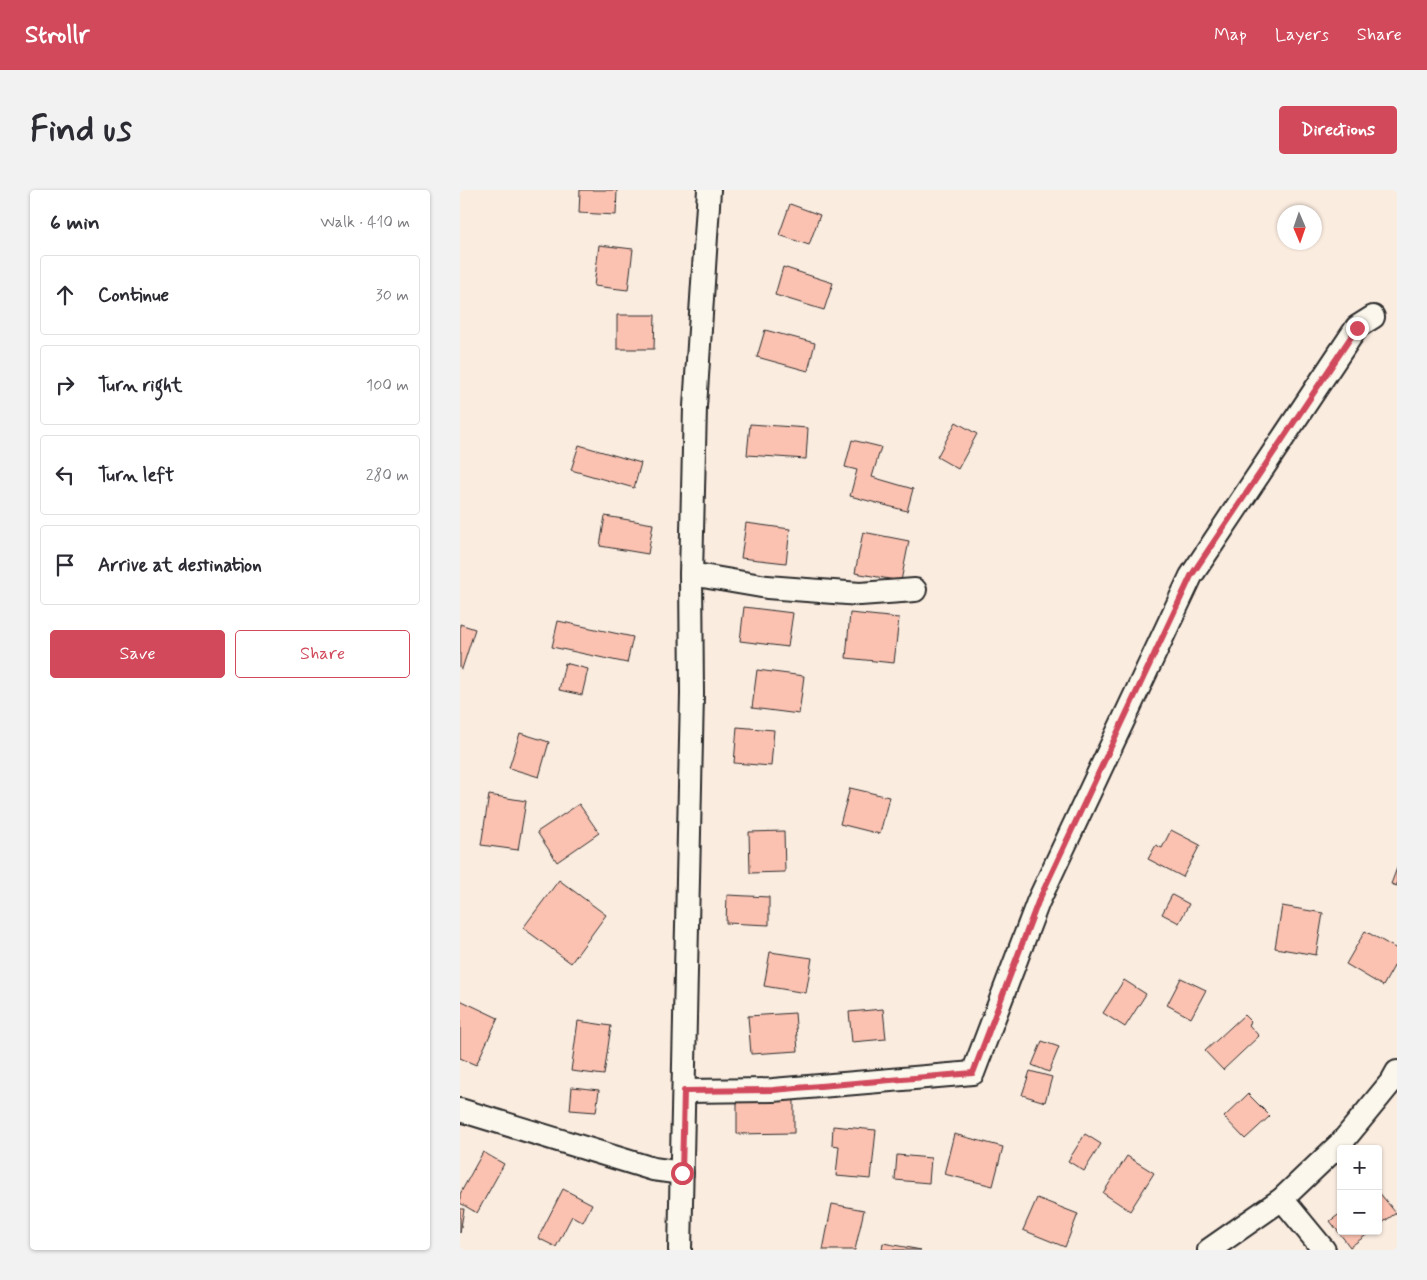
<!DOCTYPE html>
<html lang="en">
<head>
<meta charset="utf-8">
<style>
  :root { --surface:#fff; --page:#f2f2f3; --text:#2b2b33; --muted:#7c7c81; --line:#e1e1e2; --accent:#d1495b }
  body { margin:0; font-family:Mynerve,sans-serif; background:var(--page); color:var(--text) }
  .controls { position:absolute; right:15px; bottom:15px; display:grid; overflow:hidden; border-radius:5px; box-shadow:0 1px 4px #0004 }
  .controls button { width:45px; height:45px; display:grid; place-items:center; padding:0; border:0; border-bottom:1px solid var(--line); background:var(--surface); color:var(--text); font:25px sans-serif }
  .compass { position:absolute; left:817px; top:15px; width:45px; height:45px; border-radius:50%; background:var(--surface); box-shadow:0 1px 4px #0004; rotate:178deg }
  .stop { position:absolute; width:15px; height:15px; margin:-11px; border:4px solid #d1495b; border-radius:50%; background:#fff }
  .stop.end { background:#d1495b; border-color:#fff; box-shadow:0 1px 5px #0008 }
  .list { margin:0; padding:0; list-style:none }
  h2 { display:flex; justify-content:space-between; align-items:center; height:65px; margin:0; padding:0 20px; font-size:21px }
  h2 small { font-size:16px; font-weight:400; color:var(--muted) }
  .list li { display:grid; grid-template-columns:32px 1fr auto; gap:15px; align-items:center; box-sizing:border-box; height:80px; margin:0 10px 10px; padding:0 10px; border:1px solid var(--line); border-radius:5px }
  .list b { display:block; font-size:19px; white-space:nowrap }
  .list em { font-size:16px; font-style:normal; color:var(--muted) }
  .actions { display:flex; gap:10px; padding:15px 20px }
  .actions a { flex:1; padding:11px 0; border:1px solid var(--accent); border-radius:5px; text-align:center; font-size:18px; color:var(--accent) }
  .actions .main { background:var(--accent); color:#fff }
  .icon { flex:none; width:28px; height:28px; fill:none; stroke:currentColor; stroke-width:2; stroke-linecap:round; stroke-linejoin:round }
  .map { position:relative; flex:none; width:937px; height:1060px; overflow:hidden; border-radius:5px }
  header { display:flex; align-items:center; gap:30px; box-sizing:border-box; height:70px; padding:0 25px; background:var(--accent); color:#fff }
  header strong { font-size:24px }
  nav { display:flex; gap:28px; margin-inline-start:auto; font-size:18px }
  .intro { display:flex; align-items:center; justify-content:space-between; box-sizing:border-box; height:120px; padding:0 30px }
  h1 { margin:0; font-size:35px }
  .button { padding:12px 22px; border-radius:5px; background:var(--accent); color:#fff; font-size:18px; font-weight:700 }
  main { display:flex; gap:30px; padding:0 30px }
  aside { flex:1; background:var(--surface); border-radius:5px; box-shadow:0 1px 4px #0004 }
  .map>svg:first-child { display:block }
  .building { fill:#fbc2b1; stroke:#2b2b2b }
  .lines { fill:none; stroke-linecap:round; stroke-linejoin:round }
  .street-casing { stroke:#2b2b2b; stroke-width:26 }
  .street { stroke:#fbf7ec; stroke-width:22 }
  .route { stroke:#d1495b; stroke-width:6 }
</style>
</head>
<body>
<header>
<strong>Strollr</strong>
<nav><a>Map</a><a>Layers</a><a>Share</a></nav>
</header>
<div class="intro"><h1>Find us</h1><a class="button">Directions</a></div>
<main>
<aside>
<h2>6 min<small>Walk · 410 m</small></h2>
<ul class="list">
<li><svg class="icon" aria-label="ahead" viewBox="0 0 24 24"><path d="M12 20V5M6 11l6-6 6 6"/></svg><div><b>Continue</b></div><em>30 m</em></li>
<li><svg class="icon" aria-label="right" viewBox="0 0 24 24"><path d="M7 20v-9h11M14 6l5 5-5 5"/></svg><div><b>Turn right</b></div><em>100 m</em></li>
<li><svg class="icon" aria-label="left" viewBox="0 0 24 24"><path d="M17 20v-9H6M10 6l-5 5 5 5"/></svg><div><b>Turn left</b></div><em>280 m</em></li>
<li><svg class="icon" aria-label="arrive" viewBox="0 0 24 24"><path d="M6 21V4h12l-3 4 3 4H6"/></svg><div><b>Arrive at destination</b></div></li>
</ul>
<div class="actions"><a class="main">Save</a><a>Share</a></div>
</aside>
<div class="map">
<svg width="937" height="1060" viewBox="0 0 937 1060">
  <rect width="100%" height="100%" fill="#fbece0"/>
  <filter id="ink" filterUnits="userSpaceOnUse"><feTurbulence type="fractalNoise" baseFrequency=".02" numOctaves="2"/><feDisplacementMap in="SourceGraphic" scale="10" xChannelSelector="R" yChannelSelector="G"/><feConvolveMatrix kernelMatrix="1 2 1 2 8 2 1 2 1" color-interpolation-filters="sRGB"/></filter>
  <g filter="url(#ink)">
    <g class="building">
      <path d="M 120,0 L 157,0 L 156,25 L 119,23 Z"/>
      <path d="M 330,14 L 360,25 L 349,55 L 319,45 Z"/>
      <path d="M 139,55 L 173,59 L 168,100 L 134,96 Z"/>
      <path d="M 323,77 L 373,93 L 364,120 L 315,105 Z"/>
      <path d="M 157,125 L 195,125 L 194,159 L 157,159 Z"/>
      <path d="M 305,140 L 355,153 L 348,181 L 297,167 Z"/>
      <path d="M 496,232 L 517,244 L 498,279 L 477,267 Z"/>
      <path d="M 290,234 L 348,238 L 346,269 L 287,265 Z"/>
      <path d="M 392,250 L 421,257 L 412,287 L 453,299 L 447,321 L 390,306 L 397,280 L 385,277 Z"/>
      <path d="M 119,255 L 181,273 L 174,298 L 111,280 Z"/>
      <path d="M 145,326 L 193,334 L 188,364 L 140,356 Z"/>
      <path d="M 286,333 L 330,339 L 326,373 L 281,368 Z"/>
      <path d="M 403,342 L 449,351 L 441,391 L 395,383 Z"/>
      <path d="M 284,417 L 333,423 L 328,457 L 280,451 Z"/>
      <path d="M 390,423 L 439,428 L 434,473 L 386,468 Z"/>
      <path d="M 98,431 L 173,447 L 167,473 L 92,457 Z"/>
      <path d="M 0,434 L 15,439 L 2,479 L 0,478 Z"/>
      <path d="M 105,473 L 128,479 L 122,505 L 99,500 Z"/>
      <path d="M 297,480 L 344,486 L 339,524 L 292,518 Z"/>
      <path d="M 277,537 L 314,540 L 311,576 L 274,573 Z"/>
      <path d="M 60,543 L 89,552 L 79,587 L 49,578 Z"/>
      <path d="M 390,598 L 429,607 L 420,644 L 380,634 Z"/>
      <path d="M 29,605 L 66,611 L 58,660 L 21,655 Z"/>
      <path d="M 119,614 L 139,643 L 97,672 L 77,642 Z"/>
      <path d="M 711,640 L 740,655 L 723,687 L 688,669 L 696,655 L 702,658 Z"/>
      <path d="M 324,641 L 325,682 L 290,683 L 289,642 Z"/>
      <path d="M 937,678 L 937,696 L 931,694 Z"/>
      <path d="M 99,690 L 146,725 L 111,773 L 63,738 Z"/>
      <path d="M 267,705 L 309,707 L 309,735 L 266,733 Z"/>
      <path d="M 712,705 L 729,714 L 719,733 L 702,724 Z"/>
      <path d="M 822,716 L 863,723 L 856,765 L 815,758 Z"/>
      <path d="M 905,741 L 937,759 L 937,771 L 923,796 L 886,774 Z"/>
      <path d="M 310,762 L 352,768 L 346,803 L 304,796 Z"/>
      <path d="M 721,788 L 746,800 L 731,828 L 707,815 Z"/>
      <path d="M 664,790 L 686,804 L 665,837 L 643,823 Z"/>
      <path d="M 0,810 L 38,828 L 16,875 L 0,868 Z"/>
      <path d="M 423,819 L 426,849 L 392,852 L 389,822 Z"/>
      <path d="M 335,823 L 338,861 L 291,864 L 288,826 Z"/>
      <path d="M 784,825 L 791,832 L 789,835 L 799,846 L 763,880 L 745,861 Z"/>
      <path d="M 118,831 L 151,836 L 144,885 L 111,881 Z"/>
      <path d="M 582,851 L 599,857 L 589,882 L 572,875 Z"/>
      <path d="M 570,881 L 592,887 L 585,912 L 562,905 Z"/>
      <path d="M 112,897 L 139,900 L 136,922 L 110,920 Z"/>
      <path d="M 788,904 L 810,926 L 785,949 L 764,927 Z"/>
      <path d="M 334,908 L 334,943 L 277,944 L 277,909 Z"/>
      <path d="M 373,936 L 416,940 L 411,989 L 376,986 L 379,956 L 372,955 Z"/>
      <path d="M 494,944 L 543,957 L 533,996 L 484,984 Z"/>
      <path d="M 625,944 L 641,954 L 624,981 L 608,971 Z"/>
      <path d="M 23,962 L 44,974 L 17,1023 L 0,1013 L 0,1004 Z"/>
      <path d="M 437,965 L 471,968 L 469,993 L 435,990 Z"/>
      <path d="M 667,966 L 694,983 L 670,1021 L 643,1003 Z"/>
      <path d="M 103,999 L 132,1014 L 123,1032 L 112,1026 L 96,1057 L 78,1048 Z"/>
      <path d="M 918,1001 L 936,1023 L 918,1036 Z"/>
      <path d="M 577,1008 L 618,1024 L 605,1057 L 563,1040 Z"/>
      <path d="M 372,1014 L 404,1020 L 395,1060 L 363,1060 Z"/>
      <path d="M 0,1019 L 4,1019 L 0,1043 Z"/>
      <path d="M 881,1023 L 881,1041 L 912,1041 L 890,1057 L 870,1031 Z"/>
      <path d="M 423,1053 L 461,1060 L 422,1060 Z"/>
    </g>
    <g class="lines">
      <g class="street-casing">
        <g id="street">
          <path d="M 231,384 L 307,397 L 400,404 L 455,400"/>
          <path d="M 224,901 L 313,900 L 513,883 L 578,712 L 731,386 L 897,137 L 913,127"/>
          <path d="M 0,920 L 193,979 L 222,983"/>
          <path d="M 822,1009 L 864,1060"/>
          <path d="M 220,1060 L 232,504 L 231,384 L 235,217 L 249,0"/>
          <path d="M 749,1060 L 822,1009 L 882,952 L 932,891 L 937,882"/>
        </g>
      </g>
      <use href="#street" class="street"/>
    </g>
  </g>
  <g class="lines" filter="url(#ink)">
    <path class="route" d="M 222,983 L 224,901 L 313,900 L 513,883 L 578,712 L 731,386 L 897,138"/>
  </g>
</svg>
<div class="controls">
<button>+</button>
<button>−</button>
</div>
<svg class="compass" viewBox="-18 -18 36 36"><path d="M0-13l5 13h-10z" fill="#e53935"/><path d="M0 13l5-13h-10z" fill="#7c7c81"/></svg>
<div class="stop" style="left:222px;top:983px"></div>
<div class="stop end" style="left:897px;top:138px"></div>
</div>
</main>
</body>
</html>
